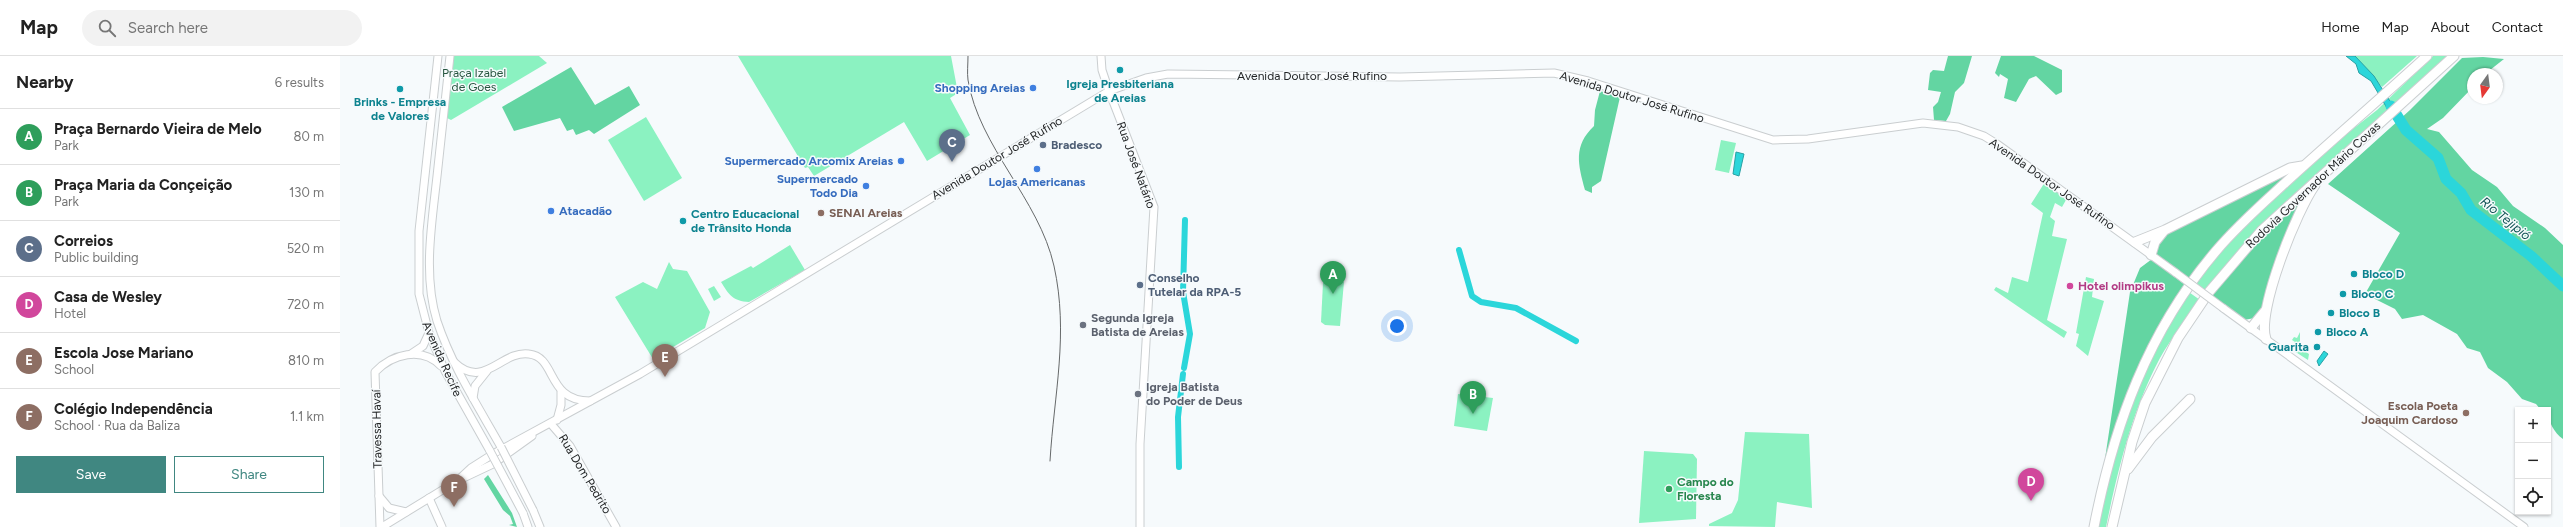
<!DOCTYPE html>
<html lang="en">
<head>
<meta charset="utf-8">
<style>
  :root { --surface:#fff; --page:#f2f2f2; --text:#222; --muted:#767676; --line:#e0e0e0; --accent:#408781 }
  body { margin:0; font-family:Figtree,sans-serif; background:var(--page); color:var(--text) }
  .controls { position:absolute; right:12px; bottom:12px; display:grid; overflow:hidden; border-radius:0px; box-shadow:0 1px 3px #0004 }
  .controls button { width:36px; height:36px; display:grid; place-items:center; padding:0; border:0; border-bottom:1px solid var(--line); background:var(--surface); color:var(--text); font:20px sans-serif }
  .compass { position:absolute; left:2127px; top:12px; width:36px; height:36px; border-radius:50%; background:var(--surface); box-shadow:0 1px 3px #0004; rotate:194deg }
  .you { position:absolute; left:1057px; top:270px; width:14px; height:14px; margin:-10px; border:3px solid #fff; border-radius:50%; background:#1a73e8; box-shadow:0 0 0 6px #1a73e833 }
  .badge { display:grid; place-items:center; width:26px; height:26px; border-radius:50%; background:var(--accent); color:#fff; font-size:13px; font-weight:700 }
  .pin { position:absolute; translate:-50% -33px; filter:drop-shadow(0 1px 2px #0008) }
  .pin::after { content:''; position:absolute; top:21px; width:14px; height:12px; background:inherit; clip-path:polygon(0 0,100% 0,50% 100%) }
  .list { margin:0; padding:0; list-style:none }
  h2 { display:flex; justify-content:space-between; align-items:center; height:52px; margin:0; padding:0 16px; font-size:17px }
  h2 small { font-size:13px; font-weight:400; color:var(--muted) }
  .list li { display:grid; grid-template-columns:26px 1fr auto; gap:12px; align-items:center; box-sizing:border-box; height:56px; padding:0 16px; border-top:1px solid var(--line) }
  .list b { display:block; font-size:15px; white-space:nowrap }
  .list p { margin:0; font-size:13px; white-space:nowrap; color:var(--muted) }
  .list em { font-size:13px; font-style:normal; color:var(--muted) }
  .actions { display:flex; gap:8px; padding:12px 16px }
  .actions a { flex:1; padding:9px 0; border:1px solid var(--accent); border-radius:0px; text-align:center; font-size:14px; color:var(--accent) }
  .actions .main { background:var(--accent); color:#fff }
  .icon { flex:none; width:22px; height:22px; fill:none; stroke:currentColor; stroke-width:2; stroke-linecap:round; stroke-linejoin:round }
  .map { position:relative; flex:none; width:2223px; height:471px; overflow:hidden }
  header { display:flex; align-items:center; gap:24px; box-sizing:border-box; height:56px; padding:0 20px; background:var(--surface); border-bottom:1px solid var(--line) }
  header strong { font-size:19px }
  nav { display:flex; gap:22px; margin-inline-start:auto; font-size:14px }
  .search { width:280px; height:36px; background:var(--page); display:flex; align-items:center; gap:10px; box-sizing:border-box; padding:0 14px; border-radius:22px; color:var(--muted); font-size:15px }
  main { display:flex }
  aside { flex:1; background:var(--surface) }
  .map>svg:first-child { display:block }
  .green { fill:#8bf2c1 }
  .forest { fill:#63d5a2 }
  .water { fill:#2bd6da; stroke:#29a1a4 }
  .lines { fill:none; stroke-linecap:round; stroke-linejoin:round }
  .canal { stroke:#2bd6da; stroke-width:6 }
  .river { stroke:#2bd6da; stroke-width:11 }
  .major-casing { stroke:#caced0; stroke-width:9 }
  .highway-casing { stroke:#caced0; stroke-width:11 }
  .major { stroke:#fff; stroke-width:7 }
  .highway { stroke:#fff; stroke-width:9 }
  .tram { stroke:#66696a; stroke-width:1 }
  .major-bridge-casing { stroke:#caced0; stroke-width:9; stroke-linecap:butt }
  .major-bridge { stroke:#fff; stroke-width:7 }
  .culture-dot { fill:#0f9aa8; stroke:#f6fafc; stroke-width:1.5 }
  .shop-dot { fill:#3f7fe0; stroke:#f6fafc; stroke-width:1.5 }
  .service-dot { fill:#5c6f8a; stroke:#f6fafc; stroke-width:1.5 }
  .education-dot { fill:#8d6e63; stroke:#f6fafc; stroke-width:1.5 }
  .hotel-dot { fill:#d1479c; stroke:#f6fafc; stroke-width:1.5 }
  .worship-dot { fill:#6b7280; stroke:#f6fafc; stroke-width:1.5 }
  .leisure-dot { fill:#2e9e5b; stroke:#f6fafc; stroke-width:1.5 }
  .labels { text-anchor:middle; stroke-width:3; stroke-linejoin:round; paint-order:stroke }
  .park-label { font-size:12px; fill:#26553f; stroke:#f6fafc }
  .street-label { font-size:12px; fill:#232526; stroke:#f6fafc }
  .culture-label { font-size:12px; font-weight:bold; fill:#0d838f; stroke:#f6fafc; text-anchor:start }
  .shop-label { font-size:12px; font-weight:bold; fill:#366cbe; stroke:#f6fafc; text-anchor:end }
  .service-label { font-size:12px; font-weight:bold; fill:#4e5e75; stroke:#f6fafc; text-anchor:start }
  .education-label { font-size:12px; font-weight:bold; fill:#785e54; stroke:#f6fafc; text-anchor:start }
  .hotel-label { font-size:12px; font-weight:bold; fill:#b23c85; stroke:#f6fafc; text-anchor:start }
  .worship-label { font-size:12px; font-weight:bold; fill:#5b616d; stroke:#f6fafc; text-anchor:start }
  .leisure-label { font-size:12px; font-weight:bold; fill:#27864d; stroke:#f6fafc; text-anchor:start }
  .water-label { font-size:13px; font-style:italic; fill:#0d5253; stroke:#f6fafc }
</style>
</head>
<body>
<header>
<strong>Map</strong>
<div class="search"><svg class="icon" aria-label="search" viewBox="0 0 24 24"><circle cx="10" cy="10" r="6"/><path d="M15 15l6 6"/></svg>Search here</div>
<nav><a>Home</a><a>Map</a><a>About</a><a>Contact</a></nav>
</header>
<main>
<aside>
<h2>Nearby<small>6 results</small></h2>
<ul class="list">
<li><span class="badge" style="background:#2e9e5b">A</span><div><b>Praça Bernardo Vieira de Melo</b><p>Park</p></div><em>80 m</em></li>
<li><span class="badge" style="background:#2e9e5b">B</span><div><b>Praça Maria da Conçeição</b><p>Park</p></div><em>130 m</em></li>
<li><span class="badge" style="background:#5c6f8a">C</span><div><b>Correios</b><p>Public building</p></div><em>520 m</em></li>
<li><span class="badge" style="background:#d1479c">D</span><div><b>Casa de Wesley</b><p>Hotel</p></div><em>720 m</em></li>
<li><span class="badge" style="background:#8d6e63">E</span><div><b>Escola Jose Mariano</b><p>School</p></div><em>810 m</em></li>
<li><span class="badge" style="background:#8d6e63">F</span><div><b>Colégio Independência</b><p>School · Rua da Baliza</p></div><em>1.1 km</em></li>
</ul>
<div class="actions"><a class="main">Save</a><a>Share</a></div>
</aside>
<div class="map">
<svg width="2223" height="471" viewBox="0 0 2223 471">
  <rect width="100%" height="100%" fill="#f6fafc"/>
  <g class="green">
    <path d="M 114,0 L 199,0 L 207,7 L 111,64 L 107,62 Z"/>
    <path d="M 398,0 L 611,0 L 618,37 L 610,42 L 630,79 L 587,105 L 564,66 L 474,120 L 468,111 L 465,112 Z"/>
    <path d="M 2015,0 L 2077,0 L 2042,31 Z"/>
    <path d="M 2093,0 L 2109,0 L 1866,236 L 1852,225 L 1867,205 L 1967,109 L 2037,54 Z"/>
    <path d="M 306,61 L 342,122 L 304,145 L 268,84 Z"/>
    <path d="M 1381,84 L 1396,87 L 1389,117 L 1375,114 Z"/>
    <path d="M 1705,126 L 1726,144 L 1722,151 L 1715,147 L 1710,161 L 1715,165 L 1712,180 L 1727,183 L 1707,264 L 1727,276 L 1724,282 L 1654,234 L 1656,231 L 1668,237 L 1672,221 L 1688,226 L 1703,157 L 1691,148 Z"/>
    <path d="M 450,189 L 465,214 L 409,246 C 393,245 389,239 381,226 L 411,210 L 413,212 Z"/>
    <path d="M 329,206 L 333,213 L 347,215 L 370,256 L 365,272 L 313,303 L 275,241 L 303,226 L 317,233 Z"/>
    <path d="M 1746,221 L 1754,223 L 1752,241 L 1764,245 L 1748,300 L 1736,290 L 1739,278 L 1736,277 Z"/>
    <path d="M 988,223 L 1004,226 L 1000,270 L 985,269 L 981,266 L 983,227 Z"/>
    <path d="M 374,230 L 381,241 L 374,245 L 368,233 Z"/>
    <path d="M 1846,234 L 1860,244 C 1847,263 1831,282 1820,302 C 1792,355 1778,413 1766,471 L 1757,471 L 1764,434 L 1797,327 Z"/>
    <path d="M 1960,276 L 1960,292 L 1969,298 L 1968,304 L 1951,293 L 1955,286 L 1952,284 L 1954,281 L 1957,282 Z"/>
    <path d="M 1118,338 L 1153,342 L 1147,375 L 1114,370 Z"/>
    <path d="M 1405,376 L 1469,378 L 1472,452 L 1437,446 L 1435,471 L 1369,470 L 1369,468 L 1392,457 L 1398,444 Z"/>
    <path d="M 1304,395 L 1353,398 L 1357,403 L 1356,463 L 1299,467 Z"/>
  </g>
  <g class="forest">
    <path d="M 1608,0 L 1632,0 L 1624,27 L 1615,36 L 1610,58 L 1606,65 L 1594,64 L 1593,51 L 1598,46 L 1601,36 L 1588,34 L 1590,17 L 1593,14 L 1604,15 Z"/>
    <path d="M 1661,0 L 1694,0 L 1722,14 L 1722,36 L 1716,39 L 1696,20 L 1689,23 L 1676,46 L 1664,42 L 1668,23 L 1660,18 L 1659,21 L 1655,17 Z"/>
    <path d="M 2143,1 L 2164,3 L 2145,18 L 2133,18 L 2133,31 L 2103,62 L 2087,73 L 2099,76 L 2132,114 L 2157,131 L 2173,150 L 2205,172 L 2223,189 L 2223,383 C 2214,377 2208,365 2208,354 L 2201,354 L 2196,348 L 2182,343 L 2167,326 L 2148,312 L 2140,296 L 2127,292 L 2117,278 L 2083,259 L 2062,263 L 2055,253 L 2025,238 L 2060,177 L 1988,128 L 2070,54 L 2122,2 Z"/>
    <path d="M 231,11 L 255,49 L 289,30 L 300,49 L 254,78 L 249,74 L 236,79 L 233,73 L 227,75 L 220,62 L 174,75 L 162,51 Z"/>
    <path d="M 1260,35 L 1280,41 L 1261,125 L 1252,131 L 1252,137 L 1245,134 C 1238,108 1233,90 1254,70 L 1255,54 Z"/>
    <path d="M 1955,113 L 1873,191 L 1849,225 L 1817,201 L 1815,192 L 1825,177 Z"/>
    <path d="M 1968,135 L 1920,261 L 1904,264 L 1868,238 L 1898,203 Z"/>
    <path d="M 1812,203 L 1845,229 L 1822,263 L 1784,345 L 1760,436 L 1790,236 L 1800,212 Z"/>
    <path d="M 148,419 L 172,457 L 177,471 L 169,469 L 173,468 L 170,460 L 163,454 L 144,423 Z"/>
  </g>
  <g class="water">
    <path d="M 2006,0 L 2015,0 L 2034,20 L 2060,61 L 2054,64 L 2031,25 L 2019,17 L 2016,8 Z"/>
    <path d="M 1396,96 L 1404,98 L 1399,120 L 1393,118 Z"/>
    <path d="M 1984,295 L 1988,298 L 1979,310 L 1977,305 Z"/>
  </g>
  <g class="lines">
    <g class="canal">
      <path d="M 1119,194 L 1132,240 L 1141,246 L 1176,252 L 1236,285"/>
      <path d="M 844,312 L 850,278 L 843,236 L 845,164"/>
      <path d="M 839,411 L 838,361 L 843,318"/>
    </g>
    <path class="river" d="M 2051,50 L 2066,74 L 2098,102 L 2106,123 L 2121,137 L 2131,154 L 2191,200 L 2223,230"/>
    <g class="major-casing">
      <g id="major">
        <path d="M 98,0 L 79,175 L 79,238 L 89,277 L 105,315 L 150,395"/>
        <path d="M 110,0 C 106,37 102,74 98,111 C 93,161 82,216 97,265 C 112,310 138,350 161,391"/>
        <path d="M 761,0 L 762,14 L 769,35 L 814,151 L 800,388 L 800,471"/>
        <path d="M 1883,252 L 2184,471"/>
        <path d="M 71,298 L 83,290 L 89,277"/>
        <path d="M 114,306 C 144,335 161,294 189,298 C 217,301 206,345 250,345"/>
        <path d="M 133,342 L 135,330 L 147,315"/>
        <path d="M 217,364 L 221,349 L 221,336"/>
        <path d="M 211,368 L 230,390 L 276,471"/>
        <path d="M 117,425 L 131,412 L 153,398 L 300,318 L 769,35 L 806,22 L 828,18 L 1060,21 L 1214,17 L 1248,25 L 1433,84 L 1468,83 L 1583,67 L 1618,71 L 1644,80 L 1657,88 L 1836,217"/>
        <path d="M 39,440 L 49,452 L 66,456"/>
        <path d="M 89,442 L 102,471"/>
        <path d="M 193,454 L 200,471"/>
        <path d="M 183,457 L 188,471"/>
        <path d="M 40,471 L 35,316 C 52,298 82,290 101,310"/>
        <path d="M 42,471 L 117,425 L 153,408 L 192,380"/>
      </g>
    </g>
    <g class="highway-casing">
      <g id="highway">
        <path d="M 1795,186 L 1825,174 L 1950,112 L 1962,110"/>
        <path d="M 1811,199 L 1815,186 L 1823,176"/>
        <path d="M 1911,272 L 1925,255"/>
        <path d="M 1926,283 C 1916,256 1957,154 1975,129"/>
        <path d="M 1788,413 L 1812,381 L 1850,343"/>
        <path d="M 1754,471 C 1774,369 1808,275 1876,195 C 1897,170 1921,149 1945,127 C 1992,84 2040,43 2087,0"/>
        <path d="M 1772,471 L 1792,386 L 1805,347 L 1838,282 L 1869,236 L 1922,174 L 2114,0"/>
      </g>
    </g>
    <use href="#major" class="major"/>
    <use href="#highway" class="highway"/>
    <path class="tram" d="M 628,0 C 628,8 627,17 628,24 C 639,91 699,143 714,210 C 729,278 714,338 710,405"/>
    <g class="major-bridge-casing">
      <g id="major-bridge">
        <path d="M 1836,217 L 1883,252"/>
        <path d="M 161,391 L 193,454"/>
        <path d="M 150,395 L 183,457"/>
      </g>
    </g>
    <use href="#major-bridge" class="major-bridge"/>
  </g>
  <g class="culture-dot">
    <circle cx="780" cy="14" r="4"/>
    <circle cx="60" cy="33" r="4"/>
    <circle cx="343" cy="165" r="4"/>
    <circle cx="2014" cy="218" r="4"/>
    <circle cx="2003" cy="238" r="4"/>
    <circle cx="1991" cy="257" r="4"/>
    <circle cx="1978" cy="276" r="4"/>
    <circle cx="1977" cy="291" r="4"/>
  </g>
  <g class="shop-dot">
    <circle cx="693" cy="32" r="4"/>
    <circle cx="561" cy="105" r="4"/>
    <circle cx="697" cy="113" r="4"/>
    <circle cx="526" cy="130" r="4"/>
    <circle cx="211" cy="155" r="4"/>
  </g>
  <g class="service-dot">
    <circle cx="703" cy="89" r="4"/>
    <circle cx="800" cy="229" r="4"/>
  </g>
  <g class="education-dot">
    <circle cx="481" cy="157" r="4"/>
    <circle cx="2126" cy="357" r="4"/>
  </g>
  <circle class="hotel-dot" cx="1730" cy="230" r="4"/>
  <g class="worship-dot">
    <circle cx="743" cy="269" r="4"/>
    <circle cx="798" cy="338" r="4"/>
  </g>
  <circle class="leisure-dot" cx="1329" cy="433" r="4"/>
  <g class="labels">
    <g class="park-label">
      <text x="134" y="21">Praça Izabel<tspan x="134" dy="14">de Goes</tspan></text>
    </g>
    <g class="street-label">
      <text x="972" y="24">Avenida Doutor José Rufino</text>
      <text transform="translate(1292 41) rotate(17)" y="4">Avenida Doutor José Rufino</text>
      <text transform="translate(657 102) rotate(-31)" y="4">Avenida Doutor José Rufino</text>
      <text transform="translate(796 109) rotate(70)" y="4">Rua José Natário</text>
      <text transform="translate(1712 128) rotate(35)" y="4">Avenida Doutor José Rufino</text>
      <text transform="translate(1973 129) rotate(-43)" y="4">Rodovia Governador Mário Covas</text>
      <text transform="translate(102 303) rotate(66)" y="4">Avenida Recife</text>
      <text transform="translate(37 373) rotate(-91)" y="4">Travessa Havaí</text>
      <text transform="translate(245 418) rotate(59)" y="4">Rua Dom Pedrito</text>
    </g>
    <g class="culture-label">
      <text x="780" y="32" text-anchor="middle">Igreja Presbiteriana<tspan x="780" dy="14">de Areias</tspan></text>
      <text x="60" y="50" text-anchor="middle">Brinks - Empresa<tspan x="60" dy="14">de Valores</tspan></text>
      <text x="351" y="162">Centro Educacional<tspan x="351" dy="14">de Trânsito Honda</tspan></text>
      <text x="2022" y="222">Bloco D</text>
      <text x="2011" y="242">Bloco C</text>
      <text x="1999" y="261">Bloco B</text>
      <text x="1986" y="280">Bloco A</text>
      <text x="1969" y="295" text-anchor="end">Guarita</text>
    </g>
    <g class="shop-label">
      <text x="685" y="36">Shopping Areias</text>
      <text x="553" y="109">Supermercado Arcomix Areias</text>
      <text x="518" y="127">Supermercado<tspan x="518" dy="14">Todo Dia</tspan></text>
      <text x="697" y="130" text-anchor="middle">Lojas Americanas</text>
      <text x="219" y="159" text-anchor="start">Atacadão</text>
    </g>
    <g class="service-label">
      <text x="711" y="93">Bradesco</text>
      <text x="808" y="226">Conselho<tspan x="808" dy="14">Tutelar da RPA-5</tspan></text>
    </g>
    <g class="education-label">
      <text x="489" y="161">SENAI Areias</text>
      <text x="2118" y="354" text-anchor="end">Escola Poeta<tspan x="2118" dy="14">Joaquim Cardoso</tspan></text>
    </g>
    <g class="hotel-label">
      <text x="1738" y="234">Hotel olimpikus</text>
    </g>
    <g class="worship-label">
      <text x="751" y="266">Segunda Igreja<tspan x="751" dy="14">Batista de Areias</tspan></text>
      <text x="806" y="335">Igreja Batista<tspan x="806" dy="14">do Poder de Deus</tspan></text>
    </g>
    <g class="leisure-label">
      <text x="1337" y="430">Campo do<tspan x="1337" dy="14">Floresta</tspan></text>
    </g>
    <g class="water-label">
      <text transform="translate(2166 162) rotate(39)" y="5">Rio Tejipió</text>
    </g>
  </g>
</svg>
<div class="controls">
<button>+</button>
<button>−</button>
<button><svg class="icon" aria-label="locate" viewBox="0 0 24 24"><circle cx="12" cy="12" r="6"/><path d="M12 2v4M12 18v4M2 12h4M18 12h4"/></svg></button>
</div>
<svg class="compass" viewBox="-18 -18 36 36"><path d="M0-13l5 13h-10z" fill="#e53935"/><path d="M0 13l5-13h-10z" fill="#767676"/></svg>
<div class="you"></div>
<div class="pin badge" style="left:993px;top:238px;background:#2e9e5b">A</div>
<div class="pin badge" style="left:1133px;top:358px;background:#2e9e5b">B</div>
<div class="pin badge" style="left:612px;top:106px;background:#5c6f8a">C</div>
<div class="pin badge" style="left:1691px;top:445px;background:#d1479c">D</div>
<div class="pin badge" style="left:325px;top:321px;background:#8d6e63">E</div>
<div class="pin badge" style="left:114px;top:451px;background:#8d6e63">F</div>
</div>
</main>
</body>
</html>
